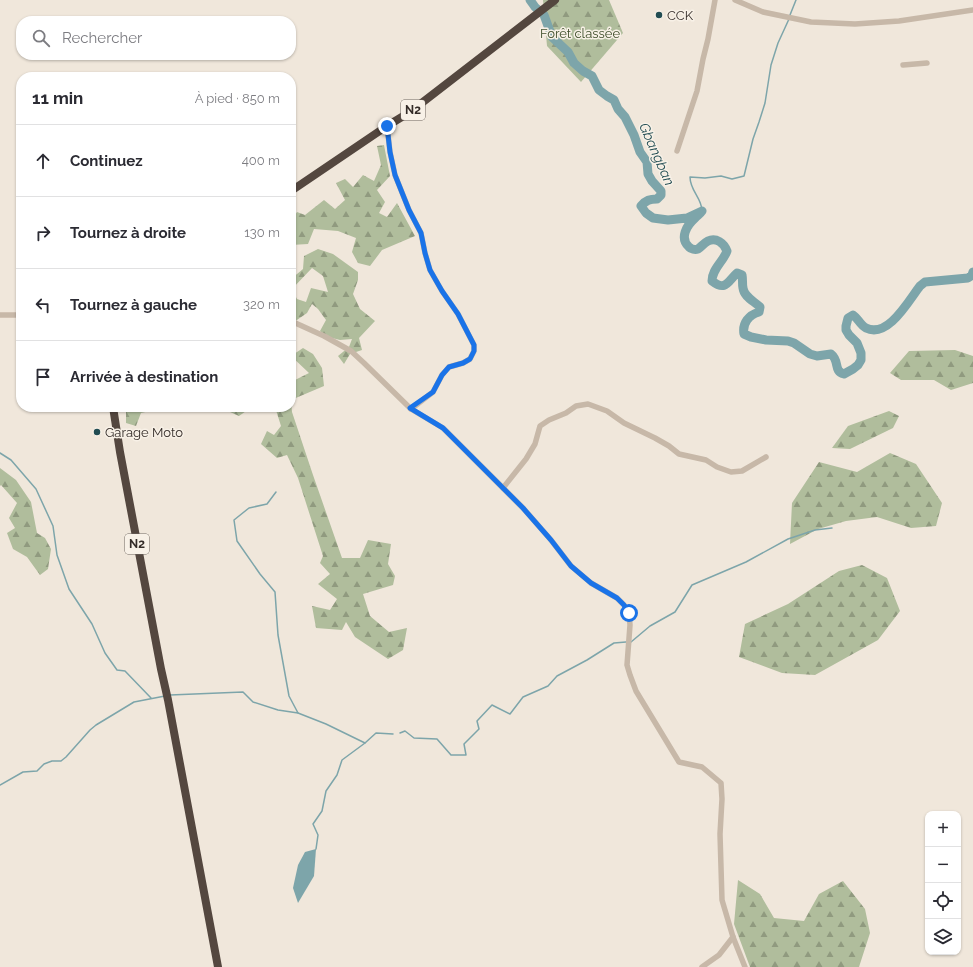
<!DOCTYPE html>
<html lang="fr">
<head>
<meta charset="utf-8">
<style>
  :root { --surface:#fff; --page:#f2f2f3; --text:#2b2b33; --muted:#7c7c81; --line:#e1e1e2 }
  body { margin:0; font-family:Raleway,sans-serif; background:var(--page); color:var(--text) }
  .controls { position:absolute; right:12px; bottom:12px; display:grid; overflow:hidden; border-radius:8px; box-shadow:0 1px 3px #0004 }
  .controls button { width:36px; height:36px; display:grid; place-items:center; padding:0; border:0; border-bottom:1px solid var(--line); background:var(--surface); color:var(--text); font:20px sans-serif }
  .stop { position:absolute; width:12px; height:12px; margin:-9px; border:3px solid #1a73e8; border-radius:50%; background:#fff }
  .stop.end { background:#1a73e8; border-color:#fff; box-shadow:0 1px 4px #0008 }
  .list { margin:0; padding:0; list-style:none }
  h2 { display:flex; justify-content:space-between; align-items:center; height:52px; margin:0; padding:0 16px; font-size:17px }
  h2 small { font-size:13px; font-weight:400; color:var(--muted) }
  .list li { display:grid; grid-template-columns:26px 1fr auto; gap:12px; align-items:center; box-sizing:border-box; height:72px; padding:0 16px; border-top:1px solid var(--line) }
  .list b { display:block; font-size:15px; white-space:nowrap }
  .list em { font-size:13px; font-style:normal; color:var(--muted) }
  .icon { flex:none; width:22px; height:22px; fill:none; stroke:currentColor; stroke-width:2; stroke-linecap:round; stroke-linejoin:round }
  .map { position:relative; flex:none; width:973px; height:967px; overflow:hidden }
  .search { position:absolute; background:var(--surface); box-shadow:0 1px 3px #0004; left:16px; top:16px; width:280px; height:44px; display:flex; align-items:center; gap:10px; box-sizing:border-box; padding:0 14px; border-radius:16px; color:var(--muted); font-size:15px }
  .panel { position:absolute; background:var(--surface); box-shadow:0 1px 3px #0004; left:16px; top:72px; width:280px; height:340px; border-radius:16px }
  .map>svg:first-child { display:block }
  .forest { fill:url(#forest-firs); fill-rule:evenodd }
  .water { fill:#7da5aa }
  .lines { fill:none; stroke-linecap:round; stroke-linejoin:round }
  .stream { stroke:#7da5aa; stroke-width:1.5 }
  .river { stroke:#7da5aa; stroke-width:9 }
  .minor { stroke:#c7b8a8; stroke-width:5.5 }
  .highway { stroke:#54473f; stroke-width:8 }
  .route { stroke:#1a73e8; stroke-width:5 }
  .poi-dot { fill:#214c52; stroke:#f8f1e7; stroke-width:1.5 }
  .labels { text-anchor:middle; stroke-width:3; stroke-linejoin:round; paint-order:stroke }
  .shield { fill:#f8f1e7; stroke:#6f6761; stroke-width:1 }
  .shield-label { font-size:12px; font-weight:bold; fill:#342c28 }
  .poi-label { font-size:13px; fill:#342c28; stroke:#f8f1e7; text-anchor:start }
  .park-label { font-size:13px; fill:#41502d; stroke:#f8f1e7 }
  .water-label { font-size:14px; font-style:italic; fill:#214c52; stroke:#f8f1e7 }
</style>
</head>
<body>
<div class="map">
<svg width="973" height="967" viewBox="0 0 973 967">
  <defs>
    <pattern id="forest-firs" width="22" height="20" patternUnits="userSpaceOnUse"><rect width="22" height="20" fill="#b0bd9c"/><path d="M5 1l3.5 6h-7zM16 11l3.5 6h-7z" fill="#909a7f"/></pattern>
  </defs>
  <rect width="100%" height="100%" fill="#f0e7db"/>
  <g class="forest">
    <path d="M 543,0 L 609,0 L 623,33 L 581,82 L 547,46 Z"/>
    <path d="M 384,145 L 390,176 L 377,190 L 385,202 L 379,213 L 387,217 L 397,203 L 415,236 L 382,250 L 370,266 L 358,263 L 352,252 L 356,238 L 338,231 L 314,229 L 308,244 L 291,245 L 291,221 L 297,212 L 305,215 L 324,200 L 335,209 L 345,200 L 336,183 L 345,179 L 353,187 L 363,175 L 374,181 L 381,165 L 377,146 Z"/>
    <path d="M 318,249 L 333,254 L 358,272 L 358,280 L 353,294 L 360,309 L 375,321 L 359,338 L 362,350 L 350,354 L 344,364 L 338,356 L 349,347 L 352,339 L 340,340 L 324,336 L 320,331 L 326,320 L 318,309 L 312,304 L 307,313 L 294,322 L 291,320 L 291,279 L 303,269 L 304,256 ZM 312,268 L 323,276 L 328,292 L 311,288 L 306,302 L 297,299 L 292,289 Z"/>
    <path d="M 303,348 L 313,354 L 322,368 L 324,386 L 291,400 L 292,412 L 313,475 L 342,558 L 360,558 L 368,540 L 391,544 L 388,564 L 395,576 L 393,585 L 363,594 L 370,616 L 389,632 L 407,628 L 403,650 L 388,659 L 355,637 L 346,622 L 342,630 L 316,628 L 312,606 L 330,610 L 337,599 L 318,584 L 330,574 L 320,563 L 323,556 L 298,478 L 287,455 L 277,458 L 261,444 L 267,431 L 274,435 L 281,426 L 275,407 L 291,407 L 291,382 L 309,373 L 291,356 Z"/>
    <path d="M 955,350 L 973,356 L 973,383 L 951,390 L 934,380 L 901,380 L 890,373 L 909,351 Z"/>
    <path d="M 126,407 L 158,407 L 154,410 L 141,413 L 136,426 L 126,423 Z"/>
    <path d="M 221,407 L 248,407 L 249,409 L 239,416 L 221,408 Z"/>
    <path d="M 889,411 L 899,416 L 893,428 L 850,449 L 832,448 L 848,426 Z"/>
    <path d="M 890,453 L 916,464 L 942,503 L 936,526 L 911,528 L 877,517 L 846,521 L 818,529 L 790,544 L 792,503 L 819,462 L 857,472 Z"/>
    <path d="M 0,468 L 16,480 L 31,502 L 37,533 L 45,538 L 51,549 L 48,569 L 40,575 L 27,557 L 13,549 L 7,533 L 15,528 L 9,518 L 17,503 L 1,485 L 0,486 Z"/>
    <path d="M 862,565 L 887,578 L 900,611 L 878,640 L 815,675 L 782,673 L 739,657 L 745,624 L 788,604 L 839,571 Z"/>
    <path d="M 738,880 L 760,894 L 774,918 L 804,921 L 819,894 L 843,881 L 865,909 L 870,933 L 859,967 L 750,967 L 734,924 Z"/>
  </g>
  <path class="water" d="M 316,849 L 314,876 L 298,903 L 293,888 L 298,865 L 305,852 Z"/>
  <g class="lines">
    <g class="stream">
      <path d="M 790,15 L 796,0"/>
      <path d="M 702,211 C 702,198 690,191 690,177 L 705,178 L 721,176 L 732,179 L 744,176 L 753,139 L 759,122 L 765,103 L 771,65 L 778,43 L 789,19"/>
      <path d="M 0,453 L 11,460 L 36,489 L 53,526 L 57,555 L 69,589 L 92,624 L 105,653 L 117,670 L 125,671 L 151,698"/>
      <path d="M 276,492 L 267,504 L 249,508 L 234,520 L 237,541 L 260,574 L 275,592 L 278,635 L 289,696 L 298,713"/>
      <path d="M 631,642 L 650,626 L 675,612 L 692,585 L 746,562 L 788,539 L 815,530 L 832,528"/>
      <path d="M 170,695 L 243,692 L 253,702 L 278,710 L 298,713 L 326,724 L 365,743"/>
      <path d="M 400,733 L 405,731 L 414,738 L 437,739 L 451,755 L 466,755 L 464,744 L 479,729 L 477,721 L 492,705 L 510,714 L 523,697 L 548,686 L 557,676 L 587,660 L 614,643 L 626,642"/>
      <path d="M 0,785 L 23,772 L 37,771 L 44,764 L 52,761 L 61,761 L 66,757 L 90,730 L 96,725 L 134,702 L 165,696"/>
      <path d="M 316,849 L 318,835 L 313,824 L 322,811 L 326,791 L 337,775 L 342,760 L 365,743 L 376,733 L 393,734"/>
    </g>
    <path class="river" d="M 530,0 L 535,7 L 544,15 L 552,37 L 568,52 L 574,63 L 583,71 L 592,76 L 599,90 L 607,96 L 614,100 L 618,109 L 625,117 L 634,135 L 640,152 L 647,162 L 648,174 L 652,181 L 661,191 L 661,195 L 657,199 C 650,199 646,200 641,206 L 646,213 L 653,218 L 668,220 L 687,218 L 702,211 C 700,214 698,215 695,218 C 687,225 679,238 689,247 C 691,249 695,250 698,249 C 701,247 704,243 708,241 C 716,237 724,243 727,251 C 723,262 712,269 712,281 C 726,292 728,281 737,273 L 742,275 C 743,280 742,283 743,288 C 744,297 754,301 760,307 L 759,312 C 749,315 742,323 744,334 L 751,337 L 766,340 L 788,341 L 794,343 L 810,354 L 817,356 L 831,354 C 840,361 833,371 844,374 L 853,369 L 858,365 L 861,360 L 861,353 L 857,343 L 849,335 L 846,330 L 846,326 L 848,318 L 853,315 C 858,318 860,325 866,328 C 888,339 909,300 920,286 L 925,282 L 968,278 L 972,275 L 973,272"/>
    <g class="minor">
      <path d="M 735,0 L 763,12 L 811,22 L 855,24 L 899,21 L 973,10"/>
      <path d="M 903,65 L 927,63"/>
      <path d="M 387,126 L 390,152 L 395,175 L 409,210 L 421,233 L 425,253 L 430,270 L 442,291 L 458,314 L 474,345 L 474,351 L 470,359 L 463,363 L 449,367 L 442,375 L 433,392 L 411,409"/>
      <path d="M 677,151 L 697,91 L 703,59 L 708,39 L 715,0"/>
      <path d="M 0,315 L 21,315"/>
      <path d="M 291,321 L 324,336 L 351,351 L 364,363 L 411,409 L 443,428 L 523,508 L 551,540 L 571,566 L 591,583 L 617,598 L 624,605 L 629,613 L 630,625 L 627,665 L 630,675 L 636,691 L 679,762 L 702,767 L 721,783 L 722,799 L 720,834 L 722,900 L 733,937 L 745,967"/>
      <path d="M 503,488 L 526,459 L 535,444 L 540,426 L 549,420 L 566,413 L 576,406 L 588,404 L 607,411 L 624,423 L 655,438 L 669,446 L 679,454 L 706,460 L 717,467 L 731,472 L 742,471 L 766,457"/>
      <path d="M 702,967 L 719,955 L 733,937"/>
    </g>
    <g class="highway">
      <path d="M 291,191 L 387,126 L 410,112 L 555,0"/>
      <path d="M 113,407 L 120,452 L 161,669 L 168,700 L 218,967"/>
    </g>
  </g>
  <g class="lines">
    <path class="route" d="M 387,126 L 390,152 L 395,175 L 409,210 L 421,233 L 425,253 L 430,270 L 442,291 L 458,314 L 474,345 L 474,351 L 470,359 L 463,363 L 449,367 L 442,375 L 433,392 L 410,408 L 443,428 L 523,508 L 551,540 L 571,566 L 591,583 L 617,598 L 624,605 L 629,613"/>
  </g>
  <g class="poi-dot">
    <circle cx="659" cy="15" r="4"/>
    <circle cx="97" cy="432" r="4"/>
  </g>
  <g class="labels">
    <g class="shield">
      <rect x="401" y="100" width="24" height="20" rx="3"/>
      <rect x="125" y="534" width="24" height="20" rx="3"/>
    </g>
    <g class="shield-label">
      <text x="413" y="114">N2</text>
      <text x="137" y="548">N2</text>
    </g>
    <g class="poi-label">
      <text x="667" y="20">CCK</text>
      <text x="105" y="437">Garage Moto</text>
    </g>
    <g class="park-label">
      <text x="580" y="38">Forêt classée</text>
    </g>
    <g class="water-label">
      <text transform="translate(657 154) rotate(66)" y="5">Gbangban</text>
    </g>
  </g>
</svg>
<div class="controls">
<button>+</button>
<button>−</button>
<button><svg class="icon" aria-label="locate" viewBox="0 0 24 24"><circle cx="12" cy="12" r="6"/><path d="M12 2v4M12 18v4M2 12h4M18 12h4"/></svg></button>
<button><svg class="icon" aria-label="layers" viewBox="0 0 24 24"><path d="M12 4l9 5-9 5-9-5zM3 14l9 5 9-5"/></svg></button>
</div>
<div class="stop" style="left:629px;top:613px"></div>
<div class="stop end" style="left:387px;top:126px"></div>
<div class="search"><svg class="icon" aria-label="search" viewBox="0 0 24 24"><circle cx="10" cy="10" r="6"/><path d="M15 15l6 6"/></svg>Rechercher</div>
<section class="panel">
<h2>11 min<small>À pied · 850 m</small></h2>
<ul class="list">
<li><svg class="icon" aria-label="ahead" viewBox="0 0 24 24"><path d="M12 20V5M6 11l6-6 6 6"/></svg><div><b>Continuez</b></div><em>400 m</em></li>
<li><svg class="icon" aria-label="right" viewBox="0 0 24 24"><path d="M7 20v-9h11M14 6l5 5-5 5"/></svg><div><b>Tournez à droite</b></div><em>130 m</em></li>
<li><svg class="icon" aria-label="left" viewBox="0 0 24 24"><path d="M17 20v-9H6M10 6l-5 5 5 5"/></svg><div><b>Tournez à gauche</b></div><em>320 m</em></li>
<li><svg class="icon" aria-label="arrive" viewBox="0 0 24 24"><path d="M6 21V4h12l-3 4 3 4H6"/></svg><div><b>Arrivée à destination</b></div></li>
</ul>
</section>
</div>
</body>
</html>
